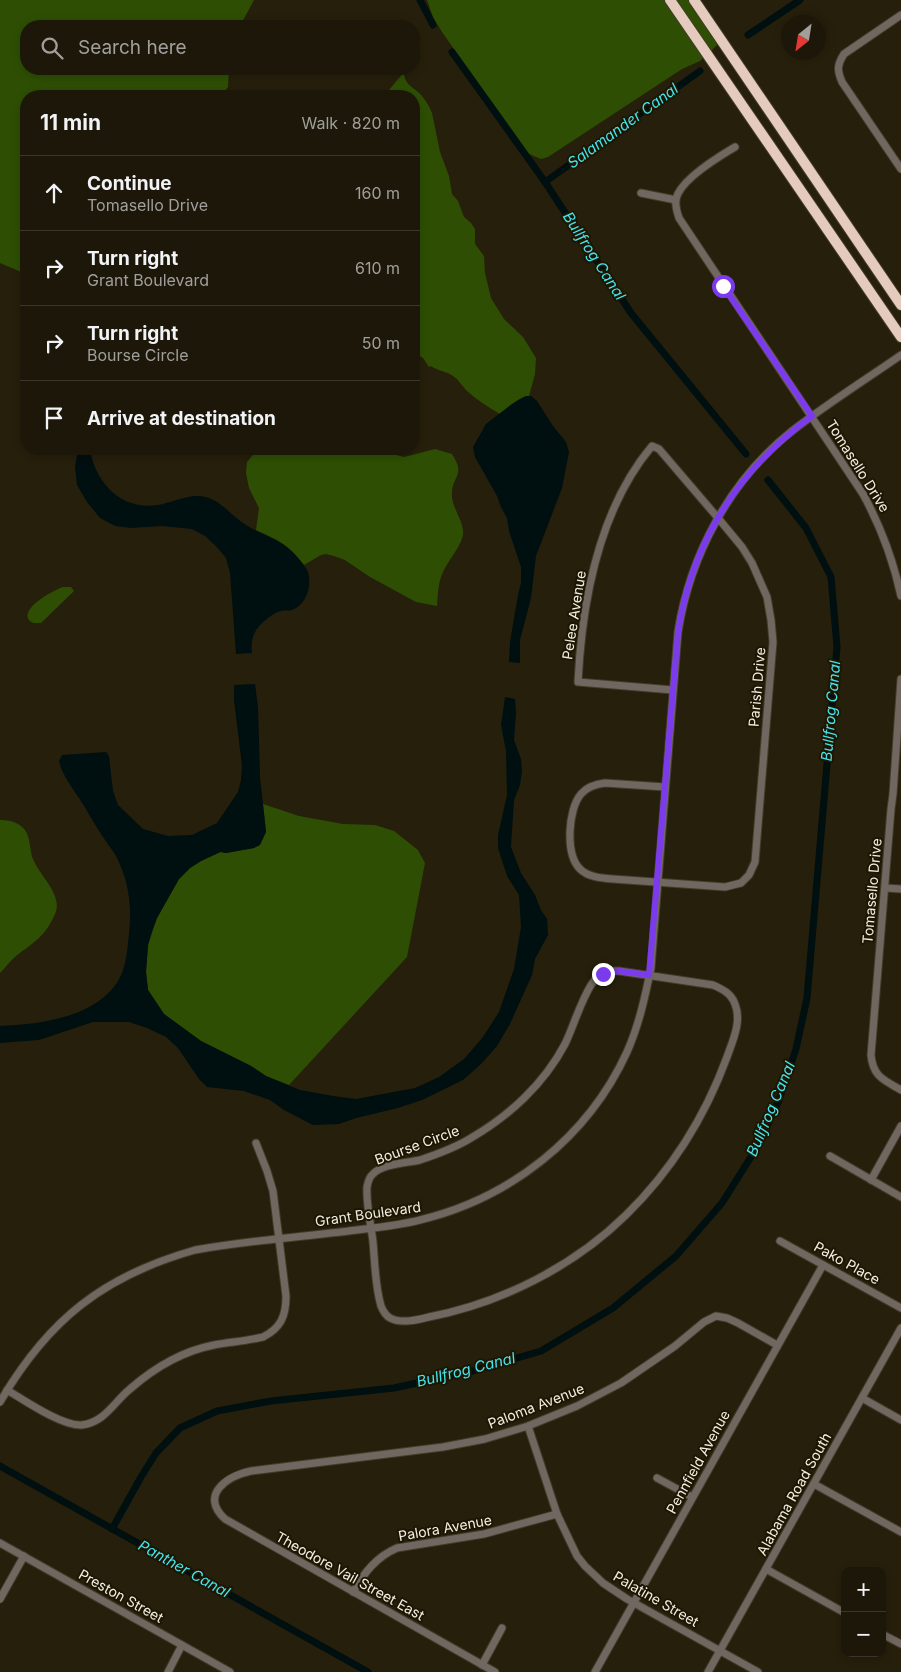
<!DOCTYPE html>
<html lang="en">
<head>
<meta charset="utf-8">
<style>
  :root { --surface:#1c1708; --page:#252012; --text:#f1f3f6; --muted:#a09f9c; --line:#3a3629 }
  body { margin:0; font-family:Inter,sans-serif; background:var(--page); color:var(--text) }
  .controls { position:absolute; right:15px; bottom:15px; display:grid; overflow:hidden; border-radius:10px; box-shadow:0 2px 8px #0003 }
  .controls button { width:45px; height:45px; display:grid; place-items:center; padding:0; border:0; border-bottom:1px solid var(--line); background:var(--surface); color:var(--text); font:25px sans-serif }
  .compass { position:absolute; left:781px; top:15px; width:45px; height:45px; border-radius:50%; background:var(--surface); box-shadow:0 2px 8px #0003; rotate:210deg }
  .stop { position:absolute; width:15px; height:15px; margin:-11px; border:4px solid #7c3aed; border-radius:50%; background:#fff }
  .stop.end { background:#7c3aed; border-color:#fff; box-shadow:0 1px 5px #0008 }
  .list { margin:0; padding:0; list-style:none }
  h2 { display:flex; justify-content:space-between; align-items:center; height:65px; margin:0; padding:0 20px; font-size:21px }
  h2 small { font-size:16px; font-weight:400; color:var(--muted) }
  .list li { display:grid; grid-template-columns:32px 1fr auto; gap:15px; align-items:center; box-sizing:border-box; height:75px; padding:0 20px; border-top:1px solid var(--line) }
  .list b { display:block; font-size:19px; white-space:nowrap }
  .list p { margin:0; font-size:16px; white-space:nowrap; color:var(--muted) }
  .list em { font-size:16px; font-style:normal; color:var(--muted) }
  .icon { flex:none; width:28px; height:28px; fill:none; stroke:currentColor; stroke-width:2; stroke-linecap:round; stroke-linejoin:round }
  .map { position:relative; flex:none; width:901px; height:1672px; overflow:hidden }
  .search { position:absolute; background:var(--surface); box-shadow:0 2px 8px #0003; left:20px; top:20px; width:400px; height:55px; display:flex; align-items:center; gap:12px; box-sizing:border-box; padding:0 18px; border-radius:20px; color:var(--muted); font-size:19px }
  .panel { position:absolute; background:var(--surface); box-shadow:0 2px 8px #0003; left:20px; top:90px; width:400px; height:365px; border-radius:20px }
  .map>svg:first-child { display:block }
  .green { fill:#2e4f03 }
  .water { fill:#000f10 }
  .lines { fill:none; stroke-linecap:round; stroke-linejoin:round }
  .canal { stroke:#000f10; stroke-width:7 }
  .minor-casing { stroke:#433c29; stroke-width:9 }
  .highway-casing { stroke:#433c29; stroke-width:12 }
  .minor { stroke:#716761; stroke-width:7 }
  .highway { stroke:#e5cbbd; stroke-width:10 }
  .route { stroke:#7c3aed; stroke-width:6 }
  .labels { text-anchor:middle; stroke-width:4; stroke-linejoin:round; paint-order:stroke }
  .street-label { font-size:14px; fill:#f2eee1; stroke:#1c1603 }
  .water-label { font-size:15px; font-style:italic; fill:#46e4ed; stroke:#1c1603 }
</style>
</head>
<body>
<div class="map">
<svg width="901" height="1672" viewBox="0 0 901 1672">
  <rect width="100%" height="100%" fill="#261f0b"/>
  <g class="green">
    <path d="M 0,0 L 254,0 L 240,26 L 26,26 L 26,69 L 229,69 L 228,87 L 221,96 L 26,96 L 26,274 L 0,263 Z"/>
    <path d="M 427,0 L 665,0 L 704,57 L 700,61 L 682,69 L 548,157 L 541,159 L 527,153 L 442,32 L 433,17 Z"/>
    <path d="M 674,0 L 689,0 L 719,43 L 710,52 Z"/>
    <path d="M 404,72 C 404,83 411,86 418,92 C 424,97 429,106 432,113 L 440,152 L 449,176 L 452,194 L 458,201 L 464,217 L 471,223 L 475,229 L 475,244 L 484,256 L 485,273 L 491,298 L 504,319 L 523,337 L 536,358 L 535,374 L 529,396 C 517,397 509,408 500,414 C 488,407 477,400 467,391 C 462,386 459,380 453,376 C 446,371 438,371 431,366 L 429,367 L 423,358 L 414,353 L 414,96 L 384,96 Z"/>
    <path d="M 258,449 L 373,449 L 404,457 L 435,449 L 452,454 C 467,477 450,476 452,497 C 453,509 464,522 463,534 C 462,545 448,561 443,572 C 438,582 438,595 437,606 L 416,602 L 370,577 L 345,560 L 334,556 L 326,554 L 321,555 L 304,565 C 287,544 280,541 256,530 L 259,508 L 249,488 L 246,473 L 247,462 Z"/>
    <path d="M 63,587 L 71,587 L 74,591 L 41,623 C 36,623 32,624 29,620 C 20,608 54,590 63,587 Z"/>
    <path d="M 263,804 L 299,816 L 343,824 L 375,825 L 394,831 L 418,850 L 425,863 L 407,957 L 289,1085 L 266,1076 L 251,1066 L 201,1041 L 164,1014 L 148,990 L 146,972 L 148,945 L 157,918 L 179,879 L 190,868 L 201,861 L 221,852 L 226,853 L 254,848 L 266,832 Z"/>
    <path d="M 0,820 C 7,820 16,821 22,827 C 31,834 29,849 33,859 C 39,875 64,896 55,914 C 45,937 34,942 16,956 C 10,961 5,968 0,973 Z"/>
  </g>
  <g class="water">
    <path d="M 526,396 L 531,396 L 537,401 L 553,426 L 566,442 L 569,452 L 562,488 L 536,556 L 531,598 L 520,640 L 520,663 L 509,662 L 510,642 L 518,595 L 521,583 L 521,567 L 509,531 L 507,518 L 501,507 L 497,496 L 475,457 L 473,447 L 486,424 L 512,404 Z"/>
    <path d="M 78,449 L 90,449 C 95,482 121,511 158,505 C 169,503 188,495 198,496 C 218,496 230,515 246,525 C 267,538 283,539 299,559 C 302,563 306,567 308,572 C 312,585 307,605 292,610 C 289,611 285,610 281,611 C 276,612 272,615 268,618 C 255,628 250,637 252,653 L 236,654 L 230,573 L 226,558 L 216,546 L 205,536 L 192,529 L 162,526 L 131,528 L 115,526 L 100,518 L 87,502 L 77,485 L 75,467 Z"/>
    <path d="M 255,684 L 258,707 L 260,777 L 266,832 L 260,845 L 254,848 L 226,853 L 220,852 L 201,861 L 190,868 L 179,879 L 157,918 L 152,931 L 148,945 L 146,972 L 148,990 L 164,1014 L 201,1041 L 251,1066 L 266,1076 L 300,1090 L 333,1096 L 356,1099 L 415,1088 L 439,1077 L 464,1059 L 483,1037 L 499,1012 L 514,969 L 521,927 L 519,895 L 507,876 L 498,848 L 498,835 L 507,795 L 506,751 L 501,725 L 505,697 L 515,699 L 516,714 L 514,740 L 521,759 L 522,771 L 520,785 L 514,800 L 511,847 L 521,873 L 535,895 L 541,910 L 547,919 L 548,935 L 535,959 L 532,975 L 510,1024 L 497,1046 L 481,1064 L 463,1080 L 422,1100 L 398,1108 L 356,1118 L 339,1124 L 313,1125 L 284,1110 L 270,1100 L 244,1091 L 207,1087 L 199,1079 L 178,1048 L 166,1037 L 147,1028 L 129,1022 L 93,1022 L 39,1040 L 0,1043 L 0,1026 C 38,1024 87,1019 113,988 C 126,974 127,952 129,934 C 132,906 129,881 116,856 C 112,849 106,842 101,834 C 93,822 87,810 79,798 C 72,787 62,775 59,761 L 62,755 L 106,752 L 109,756 L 113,791 L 118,805 L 143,829 L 168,836 L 192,835 L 217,823 L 238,792 L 241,780 L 242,766 L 234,700 L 234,685 Z"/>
  </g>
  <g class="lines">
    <g class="canal">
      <path d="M 420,0 L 433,25"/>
      <path d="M 748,35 L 800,0"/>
      <path d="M 452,52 L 545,182 L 631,313 L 746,454"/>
      <path d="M 545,182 L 700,71"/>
      <path d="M 0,1466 L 368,1672"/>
      <path d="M 112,1529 L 141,1477 L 156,1453 L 180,1428 L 217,1411 L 271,1401 L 394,1388 L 473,1371 L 541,1351 L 613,1308 L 676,1256 L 722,1203 L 759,1144 L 779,1100 L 796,1049 L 807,998 L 837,647 L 831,577 L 806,528 L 768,480"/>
    </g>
    <g class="minor-casing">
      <g id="minor">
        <path d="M 901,15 L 844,54 C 837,65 837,70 842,82 L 901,169"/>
        <path d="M 735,147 C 718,157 680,180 676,199 C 675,205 677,212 679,218 L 863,494 C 881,527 893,559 901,596"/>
        <path d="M 641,193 L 676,200"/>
        <path d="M 901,679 L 893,794 L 891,809 L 871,1055 C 873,1077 884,1080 901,1090"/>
        <path d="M 665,787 L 605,783 C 596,784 588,786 581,794 C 568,809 565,854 580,869 C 588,877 601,878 613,879 L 725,887 L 741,883 L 749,875 L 755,862 L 773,642 L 771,620 L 767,597 L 752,563 L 742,547 L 718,518 L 659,449 L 652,446 C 599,509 582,602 578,682 L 673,690"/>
        <path d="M 886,888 L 901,889"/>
        <path d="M 611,971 L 619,971 L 713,985 C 722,989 731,993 735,1004 C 742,1021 733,1040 727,1057 C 705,1117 672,1170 626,1215 C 573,1267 501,1303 429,1317 C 417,1320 401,1324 390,1318 C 385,1315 383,1311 381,1306 C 375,1286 375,1263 373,1242 C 371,1224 366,1205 367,1187 C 368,1182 369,1177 373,1174 C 382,1164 407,1163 420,1160 C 438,1154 455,1148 471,1138 C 509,1116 544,1084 565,1044 C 574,1025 580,1003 591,985 L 597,977 Z"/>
        <path d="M 830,1156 L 901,1197"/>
        <path d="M 871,1180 L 901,1126"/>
        <path d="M 780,1241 L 901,1308"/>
        <path d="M 7,1390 C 24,1400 63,1427 82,1425 C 105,1422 114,1402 130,1389 C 154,1368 183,1351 214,1345 C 230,1342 247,1341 263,1337 C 281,1328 286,1316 286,1296 L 273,1191 L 267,1171 L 256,1143"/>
        <path d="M 862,1398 L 901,1420"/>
        <path d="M 0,1402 C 48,1320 103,1276 195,1250 C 246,1241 298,1237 349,1231 C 373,1228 397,1226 420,1220 C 511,1198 588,1137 627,1052 C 639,1025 645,997 651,968 L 678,632 C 690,555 730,480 792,431 C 827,404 865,380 901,355"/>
        <path d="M 528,1426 L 557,1514 L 577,1556 L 585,1566 L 603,1583 L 627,1599 L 758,1672"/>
        <path d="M 657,1478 L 692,1497"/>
        <path d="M 814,1484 L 901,1532"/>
        <path d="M 0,1543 L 230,1672"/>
        <path d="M 766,1569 L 845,1613"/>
        <path d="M 353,1592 C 364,1573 376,1557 397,1548 L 484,1534 L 557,1514"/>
        <path d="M 0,1599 L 24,1556"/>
        <path d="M 882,1634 L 901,1644"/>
        <path d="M 482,1665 L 502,1628"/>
        <path d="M 168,1672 L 182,1645"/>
        <path d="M 495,1672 L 225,1519 C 199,1495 227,1476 251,1471 L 443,1447 L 485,1439 L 528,1426 L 577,1406 L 621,1383 L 675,1346 L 704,1322 L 716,1316 L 727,1318 L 738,1323 L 777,1345"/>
        <path d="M 595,1672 L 823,1265"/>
        <path d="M 708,1672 L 901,1328"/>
      </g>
    </g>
    <g class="highway-casing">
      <g id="highway">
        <path d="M 670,0 L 901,337"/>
        <path d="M 694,0 L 901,305"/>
      </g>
    </g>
    <use href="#minor" class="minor"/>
    <use href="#highway" class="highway"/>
  </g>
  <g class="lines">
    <path class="route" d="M 603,974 L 619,971 L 649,975 L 678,632 C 692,541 738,470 812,416 L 723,286"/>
  </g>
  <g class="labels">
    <g class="street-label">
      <text transform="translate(858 466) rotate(58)" y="5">Tomasello Drive</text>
      <text transform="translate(574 615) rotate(-81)" y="5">Pelee Avenue</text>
      <text transform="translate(757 687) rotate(-85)" y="5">Parish Drive</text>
      <text transform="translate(872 891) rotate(-85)" y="5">Tomasello Drive</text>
      <text transform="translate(417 1145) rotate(-20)" y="5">Bourse Circle</text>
      <text transform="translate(368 1214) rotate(-8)" y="5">Grant Boulevard</text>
      <text transform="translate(847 1263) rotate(29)" y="5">Pako Place</text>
      <text transform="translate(536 1406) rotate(-21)" y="5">Paloma Avenue</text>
      <text transform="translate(698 1462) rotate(-61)" y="5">Pennfield Avenue</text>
      <text transform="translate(794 1494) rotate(-61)" y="5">Alabama Road South</text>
      <text transform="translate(445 1528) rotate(-10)" y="5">Palora Avenue</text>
      <text transform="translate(350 1576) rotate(29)" y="5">Theodore Vail Street East</text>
      <text transform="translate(121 1596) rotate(29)" y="5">Preston Street</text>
      <text transform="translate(656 1599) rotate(30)" y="5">Palatine Street</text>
    </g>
    <g class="water-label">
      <text transform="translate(623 126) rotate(-36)" y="5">Salamander Canal</text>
      <text transform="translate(594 256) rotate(57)" y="5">Bullfrog Canal</text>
      <text transform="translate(831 711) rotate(-85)" y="5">Bullfrog Canal</text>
      <text transform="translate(771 1109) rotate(-67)" y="5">Bullfrog Canal</text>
      <text transform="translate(466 1370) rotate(-14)" y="5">Bullfrog Canal</text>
      <text transform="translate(184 1569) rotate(29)" y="5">Panther Canal</text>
    </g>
  </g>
</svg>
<div class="controls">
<button>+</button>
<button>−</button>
</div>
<svg class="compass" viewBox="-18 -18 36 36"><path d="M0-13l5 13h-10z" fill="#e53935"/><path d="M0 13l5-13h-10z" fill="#a09f9c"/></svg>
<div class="stop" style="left:723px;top:286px"></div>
<div class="stop end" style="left:603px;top:974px"></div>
<div class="search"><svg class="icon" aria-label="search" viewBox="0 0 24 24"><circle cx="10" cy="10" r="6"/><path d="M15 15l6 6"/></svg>Search here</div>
<section class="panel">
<h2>11 min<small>Walk · 820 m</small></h2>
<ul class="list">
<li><svg class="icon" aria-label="ahead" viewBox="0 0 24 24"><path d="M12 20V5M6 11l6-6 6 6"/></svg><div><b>Continue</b><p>Tomasello Drive</p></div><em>160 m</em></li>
<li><svg class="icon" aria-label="right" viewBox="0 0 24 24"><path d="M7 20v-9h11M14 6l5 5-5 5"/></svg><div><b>Turn right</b><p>Grant Boulevard</p></div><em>610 m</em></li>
<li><svg class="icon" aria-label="right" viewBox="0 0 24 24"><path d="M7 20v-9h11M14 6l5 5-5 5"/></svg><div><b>Turn right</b><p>Bourse Circle</p></div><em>50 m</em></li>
<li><svg class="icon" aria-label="arrive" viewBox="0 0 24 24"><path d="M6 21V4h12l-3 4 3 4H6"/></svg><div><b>Arrive at destination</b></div></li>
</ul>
</section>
</div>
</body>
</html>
